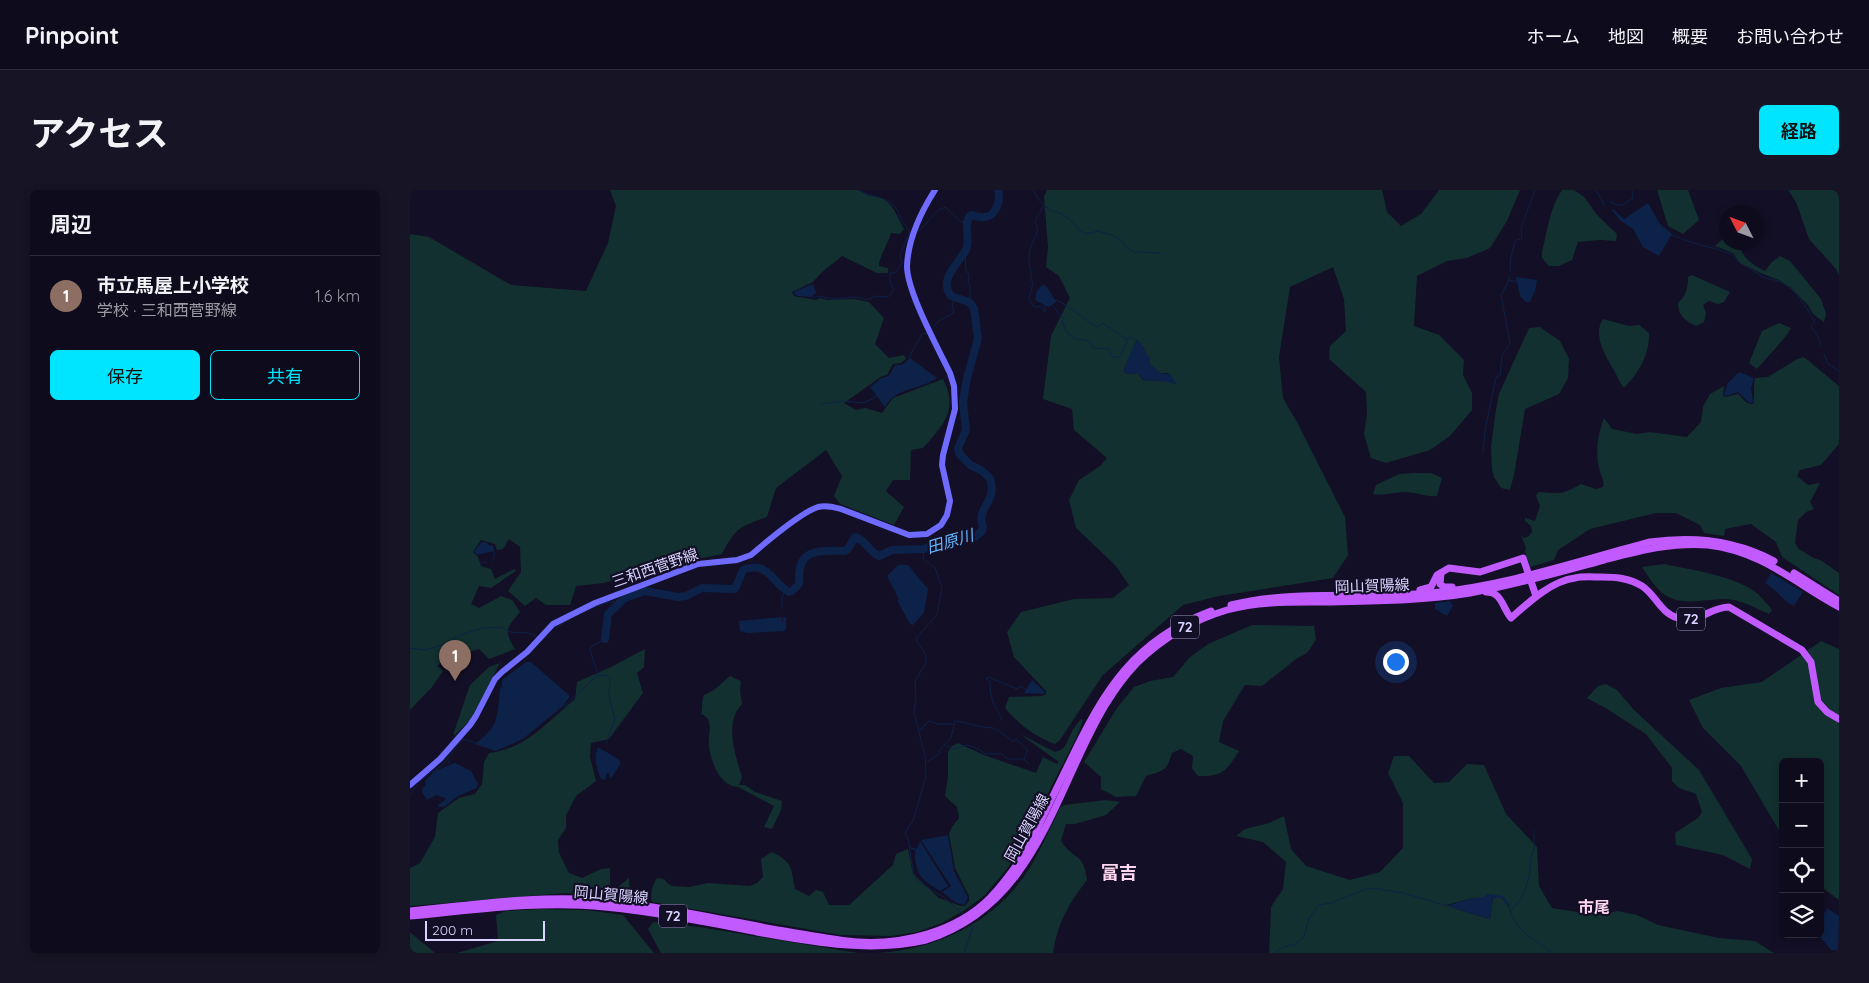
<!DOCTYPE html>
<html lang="ja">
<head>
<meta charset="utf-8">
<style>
  :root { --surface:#0e0b1c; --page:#171425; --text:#f1f3f6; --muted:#9b9ba3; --line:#2e2b3b; --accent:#00e5ff }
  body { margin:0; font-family:Quicksand,"Noto Sans JP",sans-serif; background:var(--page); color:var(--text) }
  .controls { position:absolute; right:15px; bottom:15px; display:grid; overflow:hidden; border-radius:8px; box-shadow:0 2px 8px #0003 }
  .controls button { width:45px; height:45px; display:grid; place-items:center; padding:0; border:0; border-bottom:1px solid var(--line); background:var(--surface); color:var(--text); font:25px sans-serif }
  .compass { position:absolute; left:1309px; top:15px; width:45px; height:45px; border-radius:50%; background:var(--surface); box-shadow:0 2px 8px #0003; rotate:312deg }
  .scale { position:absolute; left:15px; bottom:12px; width:120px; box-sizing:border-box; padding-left:5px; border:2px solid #d9d4ff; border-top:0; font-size:14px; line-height:18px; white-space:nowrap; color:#d9d4ff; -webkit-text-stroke:4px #130f26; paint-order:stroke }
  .you { position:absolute; left:985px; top:471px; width:18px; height:18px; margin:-12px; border:4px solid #fff; border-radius:50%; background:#1a73e8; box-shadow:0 0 0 8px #1a73e833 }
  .badge { display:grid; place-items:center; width:32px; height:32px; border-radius:50%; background:var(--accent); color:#fff; font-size:16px; font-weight:700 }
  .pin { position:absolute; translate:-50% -41px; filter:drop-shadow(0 1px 2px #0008) }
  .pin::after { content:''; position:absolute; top:26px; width:18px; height:15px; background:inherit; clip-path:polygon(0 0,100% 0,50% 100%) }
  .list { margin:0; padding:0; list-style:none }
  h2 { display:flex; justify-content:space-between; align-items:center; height:65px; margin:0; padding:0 20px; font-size:21px }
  h2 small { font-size:16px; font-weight:400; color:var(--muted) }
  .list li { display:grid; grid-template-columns:32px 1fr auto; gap:15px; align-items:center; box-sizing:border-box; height:80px; padding:0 20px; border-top:1px solid var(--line) }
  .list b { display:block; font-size:19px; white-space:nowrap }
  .list p { margin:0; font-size:16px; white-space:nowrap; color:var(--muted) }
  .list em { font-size:16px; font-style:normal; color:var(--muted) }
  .actions { display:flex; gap:10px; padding:15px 20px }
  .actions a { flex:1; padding:11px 0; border:1px solid var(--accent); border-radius:8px; text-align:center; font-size:18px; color:var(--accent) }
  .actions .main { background:var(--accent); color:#111 }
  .icon { flex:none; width:28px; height:28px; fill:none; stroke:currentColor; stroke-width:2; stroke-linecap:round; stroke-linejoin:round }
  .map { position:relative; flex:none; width:1429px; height:763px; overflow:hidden; border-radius:8px }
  header { display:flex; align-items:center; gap:30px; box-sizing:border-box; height:70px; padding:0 25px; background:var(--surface); border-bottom:1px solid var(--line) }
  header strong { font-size:24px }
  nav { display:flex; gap:28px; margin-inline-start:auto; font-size:18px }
  .intro { display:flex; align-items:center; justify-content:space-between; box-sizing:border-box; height:120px; padding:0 30px }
  h1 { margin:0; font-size:35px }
  .button { padding:12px 22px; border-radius:8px; background:var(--accent); color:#111; font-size:18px; font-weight:700 }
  main { display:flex; gap:30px; padding:0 30px }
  aside { flex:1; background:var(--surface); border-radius:8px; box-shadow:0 2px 8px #0003 }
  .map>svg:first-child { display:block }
  .green { fill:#12302f; fill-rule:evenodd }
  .water { fill:#0c2248 }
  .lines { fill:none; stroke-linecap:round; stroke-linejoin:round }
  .stream { stroke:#0c2248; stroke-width:1 }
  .river { stroke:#0c2248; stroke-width:8 }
  .secondary { stroke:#6f6bff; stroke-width:6 }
  .primary { stroke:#c25bff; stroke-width:7 }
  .labels { text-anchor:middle; stroke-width:4.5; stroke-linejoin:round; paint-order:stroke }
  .shield { fill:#130f26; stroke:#9e99be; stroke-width:1 }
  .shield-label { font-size:14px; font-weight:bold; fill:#d9d4ff }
  .street-label { font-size:15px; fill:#d9d4ff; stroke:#130f26 }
  .water-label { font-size:16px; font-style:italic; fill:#62b6ff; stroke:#130f26 }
  .neighbourhood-label { font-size:16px; font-weight:bold; fill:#ffd6f0; stroke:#130f26 }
  .quarter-label { font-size:18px; font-weight:bold; fill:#ffd6f0; stroke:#130f26 }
</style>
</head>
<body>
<header>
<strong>Pinpoint</strong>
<nav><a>ホーム</a><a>地図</a><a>概要</a><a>お問い合わせ</a></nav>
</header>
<div class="intro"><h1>アクセス</h1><a class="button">経路</a></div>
<main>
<aside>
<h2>周辺<small></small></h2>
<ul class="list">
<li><span class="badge" style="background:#8d6e63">1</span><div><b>市立馬屋上小学校</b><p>学校 · 三和西菅野線</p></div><em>1.6 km</em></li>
</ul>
<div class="actions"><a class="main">保存</a><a>共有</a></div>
</aside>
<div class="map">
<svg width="1429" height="763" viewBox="0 0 1429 763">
  <rect width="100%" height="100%" fill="#130f26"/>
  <g class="green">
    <path d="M 200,0 L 448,0 C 457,6 460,5 470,8 C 482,11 488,28 494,39 L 490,44 L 481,43 C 479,52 468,69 469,76 L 478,78 L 478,83 L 467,83 L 432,66 L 411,83 L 403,92 L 382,102 L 384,106 L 406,110 L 410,108 L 417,110 L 444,109 L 459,112 L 474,128 L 465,154 L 479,168 L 494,165 L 496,169 L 491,173 L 483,174 L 477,185 L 472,186 L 434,213 L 446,220 L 455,218 L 472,223 L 483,208 L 533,189 C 549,221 533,235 513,258 L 501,260 L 500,290 L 483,290 L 476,301 L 494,317 L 484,335 L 430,314 L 424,306 L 432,286 L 416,260 L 366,298 L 357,327 C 330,337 326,337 312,364 L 283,370 L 272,375 L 268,371 L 259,375 L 260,379 L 231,390 L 217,386 L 194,393 L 166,396 L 160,415 L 136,415 L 126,408 L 115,416 L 98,401 L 111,382 L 110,357 L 99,349 L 93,359 L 87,360 L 85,354 L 71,350 L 63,362 L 68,367 L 71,376 L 81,379 L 85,389 L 104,379 L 106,381 L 81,398 L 69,396 L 61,414 L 69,418 L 91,406 L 102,410 L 110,422 C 97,438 93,440 105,459 L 79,469 L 69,459 L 34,470 L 27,476 L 33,481 L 22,497 L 0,520 L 0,44 L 19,47 L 101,95 L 176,101 L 198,53 L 206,16 Z"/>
    <path d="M 637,0 L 972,0 L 977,22 L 991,36 L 1011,24 L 1029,0 L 1110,0 L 1097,31 L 1080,58 L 1057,68 L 1037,71 L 1007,86 L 1004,136 L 1029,145 L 1054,170 L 1053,185 L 1062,203 L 1062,220 L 1040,246 L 1020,260 L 976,273 L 961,268 L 954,244 L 957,224 L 956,202 L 919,169 L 920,156 L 936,141 L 934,109 L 923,77 L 880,97 L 869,167 L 873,208 L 888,234 L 935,327 L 938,365 L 923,388 L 809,406 L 773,415 L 693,485 L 650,550 L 645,554 C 627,548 607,533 595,518 L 599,507 L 632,506 L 636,504 L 636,501 L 604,467 L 597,442 L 611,422 L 664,409 L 703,408 L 719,395 L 705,375 L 666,338 L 659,310 L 669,290 L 690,276 L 697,268 L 664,240 L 662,219 L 633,209 L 641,146 L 660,108 L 649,86 L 636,77 L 638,57 L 634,7 ZM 727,150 L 733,157 L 739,173 L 750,183 L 758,183 L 766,194 L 756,191 L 733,190 L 727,183 L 719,184 L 715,183 L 714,179 Z"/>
    <path d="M 1152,0 L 1164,0 L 1174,7 L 1188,26 L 1207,44 L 1206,51 L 1190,50 L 1168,52 L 1162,70 L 1149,76 L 1139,76 L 1132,68 L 1132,62 C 1137,42 1140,17 1152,0 Z"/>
    <path d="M 1247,0 L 1278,0 L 1289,30 L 1273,44 L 1258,36 Z"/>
    <path d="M 1378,0 L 1429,0 L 1429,85 L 1426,79 L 1399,49 L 1386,12 Z"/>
    <path d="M 1316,46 L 1316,52 L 1330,53 C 1331,68 1342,74 1355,81 L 1362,72 L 1370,66 L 1380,71 L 1411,109 L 1416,124 L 1414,132 L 1403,124 L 1398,115 L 1381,98 L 1369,90 L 1353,84 L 1330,73 L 1323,63 L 1305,56 Z"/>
    <path d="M 1282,85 L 1320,102 L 1314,112 L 1308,114 L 1299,111 L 1293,115 L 1296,123 L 1294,132 L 1286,136 C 1275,131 1268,125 1268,113 C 1276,106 1278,98 1278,87 Z"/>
    <path d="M 1193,129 L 1219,136 L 1229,135 L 1239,143 C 1240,164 1228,184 1214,198 C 1208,191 1207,184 1202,177 C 1194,163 1183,144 1193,129 Z"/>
    <path d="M 1369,133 L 1381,138 C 1373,152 1358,166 1347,179 L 1339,173 L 1352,141 Z"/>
    <path d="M 1130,137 L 1150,151 L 1159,169 L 1158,188 L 1149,204 L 1115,219 L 1104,285 L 1100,300 L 1091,298 L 1084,287 L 1082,279 L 1081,257 L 1086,219 L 1089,204 L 1119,138 Z"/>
    <path d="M 1394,167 L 1429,196 L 1429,254 L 1411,275 L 1390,280 L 1387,286 L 1398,295 L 1410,293 L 1400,312 L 1404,319 L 1396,322 L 1388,330 L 1385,353 L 1389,359 L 1402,367 L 1412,371 L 1429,383 L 1429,405 L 1372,367 L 1366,352 L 1341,334 L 1315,339 L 1314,346 L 1294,343 L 1290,335 L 1266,323 L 1246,323 L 1180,339 L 1148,360 L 1144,370 L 1120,377 L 1115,362 L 1116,358 L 1111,345 L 1114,348 L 1119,346 L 1122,342 L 1121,336 L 1115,331 L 1115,328 L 1125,331 L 1130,316 L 1126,306 L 1128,302 C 1149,303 1151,306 1171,294 L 1186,299 L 1193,297 C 1195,290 1190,285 1189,278 C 1185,260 1188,245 1194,228 L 1202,239 L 1227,244 L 1240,242 L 1277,247 L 1291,232 L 1293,217 L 1300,204 L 1314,196 L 1313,206 L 1316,207 L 1328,204 L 1336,212 L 1341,214 L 1344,213 L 1344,196 L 1345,188 L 1358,187 L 1387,169 Z"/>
    <path d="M 1004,283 L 1021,283 L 1032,288 L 1027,306 C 1013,307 1007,302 995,302 C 984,302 975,306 963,304 L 966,295 L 989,284 Z"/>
    <path d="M 1254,374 C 1282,380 1328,386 1349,405 C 1354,410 1358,415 1362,420 L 1359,424 C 1345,418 1330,409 1315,409 C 1291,409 1267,419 1248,399 C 1242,393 1237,384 1232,377 Z"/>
    <path d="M 842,435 L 904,436 L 906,450 L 897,463 L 886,469 L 852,496 L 835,495 L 813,531 L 809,552 L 829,561 C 817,580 813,587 788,586 L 782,578 L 783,566 L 771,559 L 762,563 C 756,583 753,580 736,586 L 726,606 L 706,607 L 691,599 L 691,587 L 674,572 L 707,518 L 724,497 L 740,491 L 763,487 L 780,467 L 798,454 Z"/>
    <path d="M 1411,451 L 1429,459 L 1429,710 L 1410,696 L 1410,572 L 1373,572 L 1373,647 L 1331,576 L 1293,538 L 1279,510 L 1311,498 L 1352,492 Z"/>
    <path d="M 235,459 L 234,477 L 227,483 L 233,503 L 199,549 L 181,553 L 180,567 L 186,591 L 166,606 L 156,625 L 156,638 L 148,650 L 149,663 L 159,683 L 172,688 L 191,679 L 200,678 L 200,697 L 204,700 L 219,688 L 220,703 L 210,708 L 156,703 L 0,716 L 0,678 L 10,673 L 25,647 L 28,623 L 49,608 L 65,604 L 72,594 L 74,572 L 79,563 C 114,560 140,530 165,509 L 167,492 L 201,477 Z"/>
    <path d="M 90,473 L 61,529 L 44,546 L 44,542 L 60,495 L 79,477 Z"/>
    <path d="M 320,486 L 331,491 L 330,501 L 332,514 C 314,533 325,564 332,587 L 329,595 L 335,595 L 345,602 L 372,611 L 371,620 L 362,639 L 354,637 L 364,616 L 328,597 C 310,596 300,571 299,555 C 298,548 301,539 299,532 C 298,528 294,525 291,524 C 293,518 291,512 294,505 L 304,500 Z"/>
    <path d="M 1196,494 L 1207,500 L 1224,520 L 1289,580 L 1342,669 L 1340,679 L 1313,665 L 1266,655 L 1265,643 L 1288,628 L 1292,622 L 1286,604 L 1269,598 L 1262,591 L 1262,578 L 1236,544 L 1197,519 L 1177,508 L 1188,496 Z"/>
    <path d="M 671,529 L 673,530 L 667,546 L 614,651 L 597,679 L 574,706 L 555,720 L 532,733 L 507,742 L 481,746 L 431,745 L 242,712 C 240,702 242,696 247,688 L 254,689 L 257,693 L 262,696 L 279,697 L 298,693 L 340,696 L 347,693 L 353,687 L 351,669 L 362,662 C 383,673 381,677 385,699 L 399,706 L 406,700 L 413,702 L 419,715 L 439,715 L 483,675 L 486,664 L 498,659 L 503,684 L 529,708 L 551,716 L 555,716 L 559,711 L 559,706 L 545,678 L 539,644 L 542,637 L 549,628 L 547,617 L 535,606 L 538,586 L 538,562 L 542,556 L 548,553 L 574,565 L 626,583 L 633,567 L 647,574 L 649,572 L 610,544 L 645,562 C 656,560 656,552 661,544 C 663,538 667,534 671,529 Z"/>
    <path d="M 984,566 L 999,566 L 1024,593 L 1039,592 L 1057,574 L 1074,575 L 1096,624 L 1127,657 L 1129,696 L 1142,718 L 1187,725 L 1207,721 L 1227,725 L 1248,735 L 1309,748 L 1345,751 L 1364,763 L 859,763 L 861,717 L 873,699 L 876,672 L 853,652 L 826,646 L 835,639 L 859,633 L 874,626 L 881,659 L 896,676 L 940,690 L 970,682 L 993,658 L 993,613 L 978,583 ZM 1093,706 L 1099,718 L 1092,708 L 1083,707 L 1080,729 L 1049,720 L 1037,715 L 1059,709 Z"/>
    <path d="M 696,610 L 710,612 L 696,625 L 665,634 L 656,634 L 651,651 C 663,670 674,662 677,690 C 658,715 648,732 643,763 L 468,763 C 526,759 581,734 615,685 C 629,665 639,640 650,618 L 654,615 Z"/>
    <path d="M 130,719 L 176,720 L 213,725 L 244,763 L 47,763 L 88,751 L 86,725 L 96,721 Z"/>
    <path d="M 243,732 L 289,737 L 448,763 L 251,763 L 238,739 Z"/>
    <path d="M 0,743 L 1,743 L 25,763 L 0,763 Z"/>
  </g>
  <g class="water">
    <path d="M 1238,13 L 1250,34 L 1262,44 L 1249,66 L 1233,57 L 1223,39 L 1211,31 L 1202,20 L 1203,19 L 1214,29 Z"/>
    <path d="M 1106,87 L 1127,90 L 1125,101 L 1120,112 L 1116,112 L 1110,106 Z"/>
    <path d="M 403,94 L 406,103 L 401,107 L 388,106 L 384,104 L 385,101 Z"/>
    <path d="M 633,94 L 637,97 L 645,110 L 646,112 L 639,117 L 625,110 L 626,103 Z"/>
    <path d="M 726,150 C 733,153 734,163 740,168 L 740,174 L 750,183 L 760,184 L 767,194 C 757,191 748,191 738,190 L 735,191 L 727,183 L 722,184 L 715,183 L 714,179 Z"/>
    <path d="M 500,168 L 527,188 C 511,200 485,197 475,217 L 460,197 L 472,188 L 479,186 L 485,175 L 492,175 Z"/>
    <path d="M 1329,182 L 1344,188 L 1341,198 L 1343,211 L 1342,213 L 1338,212 L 1328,202 L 1316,206 L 1314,205 L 1317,194 Z"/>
    <path d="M 72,352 L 76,352 L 80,356 L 83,355 L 84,361 L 67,365 L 64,361 Z"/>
    <path d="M 488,375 L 498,375 L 518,399 L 514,423 L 503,435 L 500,434 L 487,410 L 489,409 L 478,388 L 478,385 Z"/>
    <path d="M 1361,383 L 1393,402 L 1384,416 C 1372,410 1366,399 1355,393 Z"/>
    <path d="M 1040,411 L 1043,416 L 1037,426 L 1025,419 L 1025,413 Z"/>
    <path d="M 372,427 L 372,431 L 373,431 L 373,427 L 376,427 L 376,439 L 374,441 L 338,443 L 330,441 L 329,431 Z"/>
    <path d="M 116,472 L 121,472 L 160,506 L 153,516 L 113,549 L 86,561 L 65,554 C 90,536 87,526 90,498 L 92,497 L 92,490 Z"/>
    <path d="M 622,490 L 635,502 L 634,504 L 614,503 Z"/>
    <path d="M 188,557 L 208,569 L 211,573 L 202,587 L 200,588 L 199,583 L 197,583 L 195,590 L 191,589 C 187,579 183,567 188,557 Z"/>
    <path d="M 45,573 L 61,581 L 68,594 L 67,598 L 48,606 L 34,617 L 29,617 L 28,615 L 35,610 L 35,608 L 26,605 L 17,610 L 12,602 L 13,597 L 16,595 L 15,591 L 25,581 Z"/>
    <path d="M 538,645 L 544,681 L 558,707 L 555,715 L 546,713 L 532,702 L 541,696 L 511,650 Z"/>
    <path d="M 510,651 L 538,696 L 530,701 C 517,692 509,690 506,673 C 505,668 504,666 506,661 L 500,658 L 500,657 L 507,659 Z"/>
    <path d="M 1077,704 L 1093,706 L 1100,715 L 1100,719 L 1092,708 L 1083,708 L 1080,729 L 1037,716 L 1059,709 L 1074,707 Z"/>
    <path d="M 1417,718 L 1429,726 L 1428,761 L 1421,760 L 1408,744 L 1410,744 L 1410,725 L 1413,726 Z"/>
  </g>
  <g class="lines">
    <g class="stream">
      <path d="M 623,0 L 629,10 L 640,20 L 650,23 L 658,28 L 670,41 L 676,44 L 688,41 L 704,46 L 712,51 L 716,57 L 724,62 L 751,63"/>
      <path d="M 1186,0 L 1195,16"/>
      <path d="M 1200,12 C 1212,18 1213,15 1223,8 L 1222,0"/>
      <path d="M 634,15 L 625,31 L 628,39 C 623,56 616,60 620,78 C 622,84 620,87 623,93 L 619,109 L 624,117 L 631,116 L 635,122 L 635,114"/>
      <path d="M 508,42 C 518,34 522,22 535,17 L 551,32 L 557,31"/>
      <path d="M 1260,44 C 1275,50 1287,55 1303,58 C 1310,59 1315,63 1322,64 C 1333,78 1334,74 1347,83 C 1349,84 1351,86 1353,87 C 1359,90 1366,89 1372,93 C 1392,105 1393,114 1405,132 L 1401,137 L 1408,146 L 1411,156"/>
      <path d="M 555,60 L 556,81 L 559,84 L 558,93 L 560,95 L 560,114"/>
      <path d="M 1101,82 C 1098,72 1103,61 1105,51 L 1112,48 L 1111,38 L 1125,0"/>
      <path d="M 1099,90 L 1107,92"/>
      <path d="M 401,106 L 405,108 L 409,106 L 422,109 L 446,107 L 457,110 L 466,106 L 478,107 L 484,100 L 480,91 L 480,83 L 485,83 L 492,73 L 490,66 L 500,41 C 492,36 491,25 485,17 C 475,5 461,8 449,0"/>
      <path d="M 645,110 L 651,112 L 685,136 L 687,137 L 693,133 L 716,149 L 721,147 L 726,150"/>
      <path d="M 643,116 L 654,129 L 652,131 L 657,143 L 666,149 L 679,151 L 683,158 L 699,159 L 702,167 L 710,167 L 717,152 L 716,149"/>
      <path d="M 523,137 L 530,130 L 544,123 L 542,116 L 544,108"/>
      <path d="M 1414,164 L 1418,174 L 1429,181"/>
      <path d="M 500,168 L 500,165 L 513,143 L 517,144"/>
      <path d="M 412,214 L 434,211 L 454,213 L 467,206"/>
      <path d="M 1073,263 L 1075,241 L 1085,192 L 1087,186 L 1090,186 L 1092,166 L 1100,153 L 1091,105 L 1099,90 L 1099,86"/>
      <path d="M 514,359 L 513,369 L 525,378 L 532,397 L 527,425 L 506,448 L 507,452 L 514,461 L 516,466 L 516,473 L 505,491 L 506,509 L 504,522 L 515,566 L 516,586 L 503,631 L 496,641 L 495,644 L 498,648 L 503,681 L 507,691 L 533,707 L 554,725"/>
      <path d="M 82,371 L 85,364 L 83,361"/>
      <path d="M 71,373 L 77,372"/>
      <path d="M 372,418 L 372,406 L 377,401"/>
      <path d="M 180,419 L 198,412 L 209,412"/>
      <path d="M 144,438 L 159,430"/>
      <path d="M 0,458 L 14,460 L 29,456 L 53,444 L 72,438 L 91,437 L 100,442 L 118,443 L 127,446"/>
      <path d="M 186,486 L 194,485 L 200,487 L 199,506 L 205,529 L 196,553"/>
      <path d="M 153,515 L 155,516 L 186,486 L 187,482 L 180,460 L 182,456 L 195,449"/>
      <path d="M 590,531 L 592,528 C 583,516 580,507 580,491 L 576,489 L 578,487 L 607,499 L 610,496 L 617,500"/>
      <path d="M 509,541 L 519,531 L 528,534 L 543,534"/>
      <path d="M 537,556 L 543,559 L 557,555 L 569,559 L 575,564 L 592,564 L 597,569 L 613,569"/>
      <path d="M 37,569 L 42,577"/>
      <path d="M 516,573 L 530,563 L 529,561 L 541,548 L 545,531 L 547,531 L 577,538 L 580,537 C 589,540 596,545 603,552 L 606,549 L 618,560 L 614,569 L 619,574"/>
      <path d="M 0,605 L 10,591 L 24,580 L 32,576 L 53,549 L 66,553"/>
      <path d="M 1099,717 C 1104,741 1125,749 1142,763"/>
      <path d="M 1100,721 C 1116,708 1120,688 1121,668 C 1121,664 1124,661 1124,657 C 1124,651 1124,646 1124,641"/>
      <path d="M 554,763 L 563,737 L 560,731"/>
      <path d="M 866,763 L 868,759 L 885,754 L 894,747 L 899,728 L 909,715 L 921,713 L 956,699 L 962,698 L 993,703 L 1038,716"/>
    </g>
    <path class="river" d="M 195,449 L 198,424 L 215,408 L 235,401 L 268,407 L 276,406 L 292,398 L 325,399 L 333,380 C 358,370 361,392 379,402 L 382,401 L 389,394 C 389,389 389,383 390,378 C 394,357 420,361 435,361 L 438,359 L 445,347 C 455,349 459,362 469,366 L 482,360 L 514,359 L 539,348 L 564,348 L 572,341 L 573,337 C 568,321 577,318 581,305 C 583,299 581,293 580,288 L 571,280 L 560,275 L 549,263 L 548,258 L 556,240 L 553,212 L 557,188 L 568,149 L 564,118 L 559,112 L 541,106 C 528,90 548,74 556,60 C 561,48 552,33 561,25 C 565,26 570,28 574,27 C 586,27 591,10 588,0"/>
    <path class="secondary" d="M 0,595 L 30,569 L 60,535 L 66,526 L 85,489 L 92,482 L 117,462 L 143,434 L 185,413 L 288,374 L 327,370 L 341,365 C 355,353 392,322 408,317 C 416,315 423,317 431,319 L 499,345 L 517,344 L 531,335 L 537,325 L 540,311 L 532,275 L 533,265 L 545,219 L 544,196 L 540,183 C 528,158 497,102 497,76 C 498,50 511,22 525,0"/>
    <g class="primary">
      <path d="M 1031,383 L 1030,394 L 1034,397 L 1042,397"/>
      <path d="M 1384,383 L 1429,411"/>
      <path d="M 1010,400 L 1021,397 L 1027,385 L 1039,378 L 1070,382 L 1113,368 L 1126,406"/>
      <path d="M 1076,402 C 1092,402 1092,417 1101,428 C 1118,413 1141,391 1165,388 C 1173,386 1183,387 1191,387 C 1205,387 1219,388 1232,396 C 1246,405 1250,423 1268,428 C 1289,434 1300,417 1319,417 L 1392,460 L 1401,472 L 1408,512 L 1417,522 L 1429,529"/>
      <path d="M 821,415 C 884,399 956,409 1021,403 C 1096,396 1168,371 1240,352 C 1283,346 1325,350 1364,371"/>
      <path d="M 0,721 C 62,715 127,705 189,710 C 249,716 309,729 368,740 C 394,744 421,750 447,752 C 493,755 546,742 580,708 C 595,692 607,675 619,657 C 632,628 646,600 660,571 C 694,500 724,450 801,421"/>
      <path d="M 0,726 C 64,720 130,710 195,717 C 246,722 296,732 347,742 C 403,752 460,763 516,750 C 607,721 634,641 671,562 C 686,530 702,499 727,473 C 752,449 783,430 817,420 C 849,411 881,412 914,412 C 963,411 1012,411 1060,403 C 1105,395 1150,382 1194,370 C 1229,361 1262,352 1298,355 C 1351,361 1385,393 1429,417"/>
    </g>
  </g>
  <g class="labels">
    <g class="shield">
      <rect x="1267" y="417.5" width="28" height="23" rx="4"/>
      <rect x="761" y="425.5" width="28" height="23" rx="4"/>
      <rect x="249" y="714.5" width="28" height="23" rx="4"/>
    </g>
    <g class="shield-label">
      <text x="1281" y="434">72</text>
      <text x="775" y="442">72</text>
      <text x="263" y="731">72</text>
    </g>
    <g class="street-label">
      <text transform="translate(245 378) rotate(-19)" y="5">三和西菅野線</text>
      <text transform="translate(962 396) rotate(-2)" y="5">岡山賀陽線</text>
      <text transform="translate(617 638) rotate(-61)" y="5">岡山賀陽線</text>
      <text transform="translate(201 705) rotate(5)" y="5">岡山賀陽線</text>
    </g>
    <g class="water-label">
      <text transform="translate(540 351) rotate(-16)" y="6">田原川</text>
    </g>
    <g class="neighbourhood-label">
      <text x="1184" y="723">市尾</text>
    </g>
    <g class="quarter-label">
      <text x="709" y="689">富吉</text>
    </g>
  </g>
</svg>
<div class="controls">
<button>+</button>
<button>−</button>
<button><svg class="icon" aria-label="locate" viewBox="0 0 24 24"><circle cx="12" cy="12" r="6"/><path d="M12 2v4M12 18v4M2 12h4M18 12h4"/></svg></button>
<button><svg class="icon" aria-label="layers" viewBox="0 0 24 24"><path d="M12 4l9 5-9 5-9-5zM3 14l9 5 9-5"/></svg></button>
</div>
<svg class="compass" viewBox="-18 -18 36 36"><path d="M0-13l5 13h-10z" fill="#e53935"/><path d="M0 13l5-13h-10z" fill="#9b9ba3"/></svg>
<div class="scale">200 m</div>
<div class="you"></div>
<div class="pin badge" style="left:45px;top:491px;background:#8d6e63">1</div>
</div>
</main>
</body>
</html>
